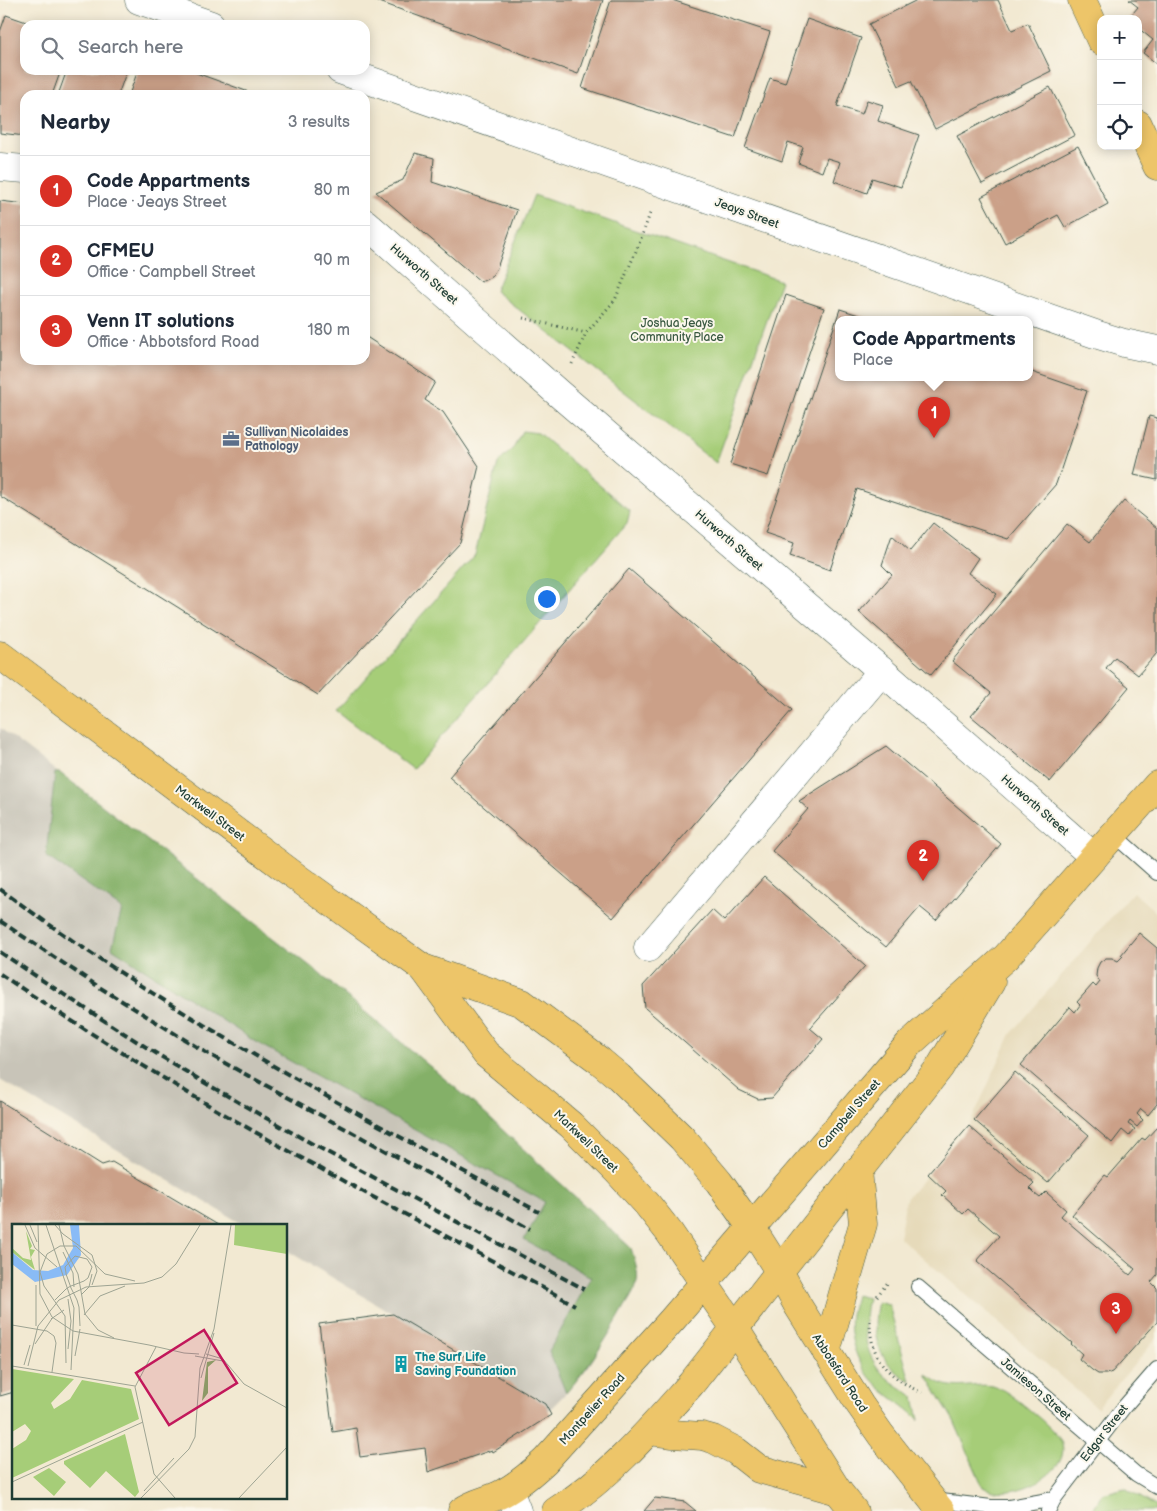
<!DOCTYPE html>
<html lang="en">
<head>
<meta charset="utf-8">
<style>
  :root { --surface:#fff; --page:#f6f6f7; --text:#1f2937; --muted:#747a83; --line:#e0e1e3; --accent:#d93025 }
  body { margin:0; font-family:"Balsamiq Sans",sans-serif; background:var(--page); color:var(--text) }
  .controls { position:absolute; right:15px; top:15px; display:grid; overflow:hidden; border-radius:10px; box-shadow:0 2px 12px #0003 }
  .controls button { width:45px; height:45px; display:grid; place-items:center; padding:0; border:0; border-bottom:1px solid var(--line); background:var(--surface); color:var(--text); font:25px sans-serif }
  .you { position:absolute; left:546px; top:598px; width:18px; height:18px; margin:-12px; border:4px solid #fff; border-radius:50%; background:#1a73e8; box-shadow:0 0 0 8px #1a73e833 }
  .badge { display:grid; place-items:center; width:32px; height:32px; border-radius:50%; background:var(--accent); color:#fff; font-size:16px; font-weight:700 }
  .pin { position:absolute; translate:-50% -41px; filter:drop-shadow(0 1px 2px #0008) }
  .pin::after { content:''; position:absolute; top:26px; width:18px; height:15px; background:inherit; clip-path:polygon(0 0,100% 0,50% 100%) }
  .popup { position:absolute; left:835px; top:316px; width:198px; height:65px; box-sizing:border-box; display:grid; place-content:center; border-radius:10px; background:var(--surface); filter:drop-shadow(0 1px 4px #0005); font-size:16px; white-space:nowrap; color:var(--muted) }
  .popup b { font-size:19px; color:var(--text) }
  .popup::after { content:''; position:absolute; left:50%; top:100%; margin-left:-10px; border:10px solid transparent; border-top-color:var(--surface) }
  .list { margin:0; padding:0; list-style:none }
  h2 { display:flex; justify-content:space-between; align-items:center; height:65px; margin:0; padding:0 20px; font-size:21px }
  h2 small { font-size:16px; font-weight:400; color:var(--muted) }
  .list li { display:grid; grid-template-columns:32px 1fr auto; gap:15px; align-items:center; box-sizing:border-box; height:70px; padding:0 20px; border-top:1px solid var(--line) }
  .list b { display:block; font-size:19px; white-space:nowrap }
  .list p { margin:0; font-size:16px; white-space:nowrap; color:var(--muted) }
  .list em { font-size:16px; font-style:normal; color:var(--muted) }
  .icon { flex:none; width:28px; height:28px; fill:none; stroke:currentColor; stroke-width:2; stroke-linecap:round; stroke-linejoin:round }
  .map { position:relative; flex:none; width:1157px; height:1511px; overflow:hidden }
  .search { position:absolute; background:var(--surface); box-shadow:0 2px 12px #0003; left:20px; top:20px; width:350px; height:55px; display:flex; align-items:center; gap:12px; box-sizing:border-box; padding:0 18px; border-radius:15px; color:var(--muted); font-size:19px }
  .panel { position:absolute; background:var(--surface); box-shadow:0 2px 12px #0003; left:20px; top:90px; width:350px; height:275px; border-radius:15px }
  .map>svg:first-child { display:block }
  .built { fill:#e6daba }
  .industrial { fill:#c8c4b8 }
  .green { fill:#a6cd78; stroke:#628556 }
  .forest { fill:#84b068; stroke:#52764e }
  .building { fill:#cba088 }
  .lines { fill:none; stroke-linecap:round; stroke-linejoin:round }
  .service-casing { stroke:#3f574c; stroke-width:16 }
  .minor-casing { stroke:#3f574c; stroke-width:29 }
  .primary-casing { stroke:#3f574c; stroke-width:29 }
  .trunk-casing { stroke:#3f574c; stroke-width:29 }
  .path { stroke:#3f574c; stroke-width:3; stroke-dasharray:1 4; stroke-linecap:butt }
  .service { stroke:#fff; stroke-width:14 }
  .minor { stroke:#fff; stroke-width:28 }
  .primary { stroke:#edc569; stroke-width:28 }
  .trunk { stroke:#edc569; stroke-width:28 }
  .rail { stroke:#1f3d34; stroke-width:4; stroke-dasharray:8 4; stroke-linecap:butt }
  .labels { text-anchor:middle; stroke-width:4; stroke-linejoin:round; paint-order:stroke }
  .street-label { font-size:12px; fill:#1f3d34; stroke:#fbf7ec }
  .park-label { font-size:12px; fill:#3a5a42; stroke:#fbf7ec }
  .service-label { font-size:12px; font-weight:bold; fill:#4e5e75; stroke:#fbf7ec; text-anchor:start }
  .culture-label { font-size:12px; font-weight:bold; fill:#0d838f; stroke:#fbf7ec; text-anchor:start }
  .inset-road { fill:none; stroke:#9ea493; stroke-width:1 }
  .view { fill:#c2185b; fill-opacity:0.15; stroke:#c2185b; stroke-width:2.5 }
  .inset-edge { fill:none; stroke:#1f3d34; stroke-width:2.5 }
</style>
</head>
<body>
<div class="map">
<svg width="1157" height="1511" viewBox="0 0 1157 1511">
  <rect width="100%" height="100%" fill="#fbf7ec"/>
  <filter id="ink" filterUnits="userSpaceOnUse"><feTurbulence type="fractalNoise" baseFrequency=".02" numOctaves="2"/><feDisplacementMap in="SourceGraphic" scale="10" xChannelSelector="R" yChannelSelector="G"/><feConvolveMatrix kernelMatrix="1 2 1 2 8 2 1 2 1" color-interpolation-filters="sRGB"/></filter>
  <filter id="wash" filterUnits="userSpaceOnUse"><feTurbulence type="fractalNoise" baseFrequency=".0096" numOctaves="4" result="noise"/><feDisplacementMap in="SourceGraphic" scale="20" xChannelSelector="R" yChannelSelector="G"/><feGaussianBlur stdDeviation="1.12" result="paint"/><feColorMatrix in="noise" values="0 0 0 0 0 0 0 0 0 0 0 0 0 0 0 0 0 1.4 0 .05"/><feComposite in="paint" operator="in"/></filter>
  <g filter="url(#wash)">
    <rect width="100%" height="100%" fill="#f2e9d2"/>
    <path class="built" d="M 1133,892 L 1157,913 L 1157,1338 L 1097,1408 L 899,1237 L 906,1199 L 969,1126 L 1011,1034 Z"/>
    <path class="industrial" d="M 0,728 L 314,969 L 471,1101 L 631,1248 L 637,1273 L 637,1281 L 634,1290 L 610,1333 L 589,1366 L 566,1393 L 548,1411 L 545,1404 L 286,1250 L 286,1225 L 244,1225 L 0,1080 Z"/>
    <g class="green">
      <path d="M 534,195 L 781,281 L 716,463 L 495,291 Z"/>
      <path d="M 522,431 L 538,433 L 630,511 L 627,523 L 413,769 L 336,711 L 475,555 L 498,463 L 514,447 Z"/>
      <path d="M 856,1295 L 868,1298 C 862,1326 863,1355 885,1376 C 893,1384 904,1389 914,1397 L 919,1420 C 909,1409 897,1402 886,1393 C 862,1375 847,1344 851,1314 C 852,1308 855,1301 856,1295 Z"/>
      <path d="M 878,1302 L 889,1305 L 910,1381 C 878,1363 870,1336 878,1302 Z"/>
      <path d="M 926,1374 C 932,1378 938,1383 946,1385 C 963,1390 982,1381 999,1388 C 1011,1393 1045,1422 1055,1433 C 1087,1466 1012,1505 983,1487 L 954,1421 Z"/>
      <path d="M 1125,1488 L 1157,1507 L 1157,1511 L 1092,1511 L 1102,1494 Z"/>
    </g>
    <path class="forest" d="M 55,773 L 60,773 L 314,969 L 471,1101 L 631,1248 C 634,1258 639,1271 637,1282 C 635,1292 628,1301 623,1310 C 606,1340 589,1367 566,1393 L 549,1351 L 591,1277 L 524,1240 L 545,1202 L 254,1041 L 112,948 L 122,909 L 46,856 Z"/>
    <g id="blocks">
      <g class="building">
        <path d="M 374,0 L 603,0 L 578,74 Z"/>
        <path d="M 611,0 L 672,0 L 770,32 L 735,138 L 582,88 Z"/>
        <path d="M 917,0 L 998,0 L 1012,30 L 1028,23 L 1051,71 L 935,129 L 911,81 L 899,86 L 869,24 Z"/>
        <path d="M 1129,0 L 1157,0 L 1157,64 L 1143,53 L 1153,40 L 1138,28 L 1138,19 L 1128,19 L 1138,7 Z"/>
        <path d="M 6,15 L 35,25 L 25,25 L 25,70 L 61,70 L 52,95 L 25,95 L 25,136 L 0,133 L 0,32 Z"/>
        <path d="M 807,19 L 861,38 L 837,106 L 862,114 L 867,100 L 883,105 L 878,121 L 919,135 L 901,187 L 872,178 L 867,193 L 834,181 L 840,162 L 827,158 L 822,172 L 798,163 L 803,147 L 788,142 L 782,161 L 745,148 L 770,78 L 785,83 Z"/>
        <path d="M 67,70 L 127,70 L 118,95 L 58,95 Z"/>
        <path d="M 138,70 L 188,70 L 257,95 L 129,95 Z"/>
        <path d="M 1050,87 L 1075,135 L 982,184 L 957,136 Z"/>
        <path d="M 1078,146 L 1108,204 L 1065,227 L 1058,215 L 1005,243 L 981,197 Z"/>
        <path d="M 415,153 L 434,158 L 432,182 L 517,210 L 497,268 L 491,277 L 481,282 L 376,192 L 403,180 Z"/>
        <path d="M 0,201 L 25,204 L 25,360 L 365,360 L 365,336 L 435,382 L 425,400 L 443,412 L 479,466 L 460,543 L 318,695 L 0,496 Z"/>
        <path d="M 786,295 L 824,308 L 768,476 L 730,464 Z"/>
        <path d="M 840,309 L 871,319 L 839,319 L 839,377 L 1029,377 L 1029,371 L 1087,391 L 1056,484 L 1008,539 L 857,489 L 830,570 L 790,556 L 794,543 L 765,533 Z"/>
        <path d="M 1149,416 L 1157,418 L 1157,480 L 1134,475 Z"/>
        <path d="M 1124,501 L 1157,528 L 1157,653 L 1138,675 L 1115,657 L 1106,668 L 1129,687 L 1050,782 L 971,716 L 991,693 L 952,661 L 1067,524 L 1090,542 Z"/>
        <path d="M 933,523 L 978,558 L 968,573 L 997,594 L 931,675 L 859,612 L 892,575 L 882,565 L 892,535 L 910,551 Z"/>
        <path d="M 629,569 L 792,710 L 613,918 L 449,777 Z"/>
        <path d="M 886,746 L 1001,844 L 936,920 L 920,907 L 886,947 L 772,851 L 808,809 L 799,801 Z"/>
        <path d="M 764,877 L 865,966 L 810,1028 L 823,1039 L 772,1098 L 758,1099 L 739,1090 L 645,1008 L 643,986 L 712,910 L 724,921 Z"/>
        <path d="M 1139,933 L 1157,948 L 1157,1104 L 1148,1115 L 1141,1109 L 1137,1114 L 1143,1120 L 1137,1127 L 1130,1121 L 1128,1124 L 1135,1129 L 1129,1136 L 1122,1130 L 1112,1143 L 1021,1065 L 1070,1007 L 1075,1012 L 1080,1005 L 1077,1002 L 1093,984 L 1096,987 L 1100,982 L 1096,976 L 1097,968 L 1100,962 L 1106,958 L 1112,958 L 1118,961 L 1123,956 L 1121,955 Z"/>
        <path d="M 1015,1072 L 1089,1135 L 1048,1183 L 974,1120 Z"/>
        <path d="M 0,1101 L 102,1165 L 112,1162 L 218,1225 L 14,1225 L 14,1392 L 0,1396 Z"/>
        <path d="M 969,1126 L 1034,1183 L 1029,1188 L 1035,1194 L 1040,1198 L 1046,1192 L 1066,1210 L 1061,1216 L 1130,1275 L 1135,1269 L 1072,1215 L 1105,1175 L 1108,1177 L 1142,1138 L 1145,1140 L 1157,1127 L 1157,1275 L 1151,1282 L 1157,1288 L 1157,1322 L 1112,1372 L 1106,1374 L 1098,1374 L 1092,1370 L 1079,1359 L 1082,1354 L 1071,1344 L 1072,1343 L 977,1261 L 999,1236 L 968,1209 L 963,1214 L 942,1195 L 946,1191 L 928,1174 Z"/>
        <path d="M 393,1314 L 545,1404 L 551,1415 L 493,1452 L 492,1450 L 428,1472 L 425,1448 L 360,1457 L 356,1428 L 333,1432 L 319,1324 Z"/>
        <path d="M 655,1498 L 685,1502 L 696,1511 L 644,1511 Z"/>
      </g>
    </g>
  </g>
  <g filter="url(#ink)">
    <use href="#blocks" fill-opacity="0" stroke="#3f574c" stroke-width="1"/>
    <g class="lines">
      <g class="service-casing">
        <g id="service">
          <path d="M 1113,834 L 1157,873"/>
          <path d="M 918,1287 L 1136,1474 L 1157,1487"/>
          <path d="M 933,1500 L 991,1507 L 1009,1507 L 1054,1499"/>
          <path d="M 1048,1511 L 1054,1499 L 1124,1407 L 1157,1369"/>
        </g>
      </g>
      <g class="minor-casing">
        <g id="minor">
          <path d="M 139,0 L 211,25"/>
          <path d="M 340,70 L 1095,334 L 1124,343 L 1157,350"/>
          <path d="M 0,167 L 25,169"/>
          <path d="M 365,223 L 558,393 L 882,671 L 1094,857"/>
          <path d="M 648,948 L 882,671"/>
          <path d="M 509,1490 L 517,1511"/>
        </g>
      </g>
      <g class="primary-casing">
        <g id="primary">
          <path d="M 1082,0 L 1101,41"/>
          <path d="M 1138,124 L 1157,166"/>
          <path d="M 462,1511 C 473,1503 485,1501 497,1496 C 515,1488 531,1474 545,1461 L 672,1320 L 909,1044 L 1006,957 L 1157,785"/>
          <path d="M 556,1511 C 609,1478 650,1430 691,1384 L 940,1067 L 991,982"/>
        </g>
      </g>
      <g class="trunk-casing">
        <g id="trunk">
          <path d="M 0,655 L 299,879 L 423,968 L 522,1003 L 600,1061 L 619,1077 L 682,1138 L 719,1182 L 751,1227 L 779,1271 L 798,1306 L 860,1405 L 881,1435 L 941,1511"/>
          <path d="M 423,968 L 486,1054 L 571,1125 L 617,1171 L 647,1204 L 669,1232 L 734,1327 L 838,1491 L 854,1511"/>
          <path d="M 826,1352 L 863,1224 L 858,1170"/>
          <path d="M 650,1431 L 673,1434 L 702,1436 L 713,1439 L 736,1451 L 759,1469 L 838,1491"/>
        </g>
      </g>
      <g class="path">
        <path d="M 523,318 L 586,333"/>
        <path d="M 572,364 L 586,333 L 615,300 L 639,244 L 651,211"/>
        <path d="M 877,1296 L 889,1281"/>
        <path d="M 870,1321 C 870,1360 889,1377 922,1393"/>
      </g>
      <use href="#service" class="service"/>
      <use href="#minor" class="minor"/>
      <use href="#primary" class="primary"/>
      <use href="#trunk" class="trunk"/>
      <g class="rail">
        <path d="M 0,889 C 170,1015 353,1112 539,1212"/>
        <path d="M 0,921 L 99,987 L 210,1055 L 530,1229"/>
        <path d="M 0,952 C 58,991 116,1029 175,1065 C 308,1145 447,1216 584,1289"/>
        <path d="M 0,974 C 54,1010 109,1045 165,1079 C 298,1160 438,1231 575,1305"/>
      </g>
    </g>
  </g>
  <defs>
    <g id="office-bare" transform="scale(1.35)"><path d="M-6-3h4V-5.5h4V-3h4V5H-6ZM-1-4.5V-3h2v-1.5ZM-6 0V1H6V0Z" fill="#5c6f8a" stroke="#fbf7ec" stroke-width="2.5" paint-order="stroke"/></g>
    <g id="building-bare" transform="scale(1.35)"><path d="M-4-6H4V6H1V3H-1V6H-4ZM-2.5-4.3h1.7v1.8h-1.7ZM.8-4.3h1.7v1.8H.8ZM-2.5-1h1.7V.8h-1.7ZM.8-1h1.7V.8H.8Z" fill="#0f9aa8" stroke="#fbf7ec" stroke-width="2.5" paint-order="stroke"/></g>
  </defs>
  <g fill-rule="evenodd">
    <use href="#office-bare" x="231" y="439"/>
    <use href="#building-bare" x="401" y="1364"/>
  </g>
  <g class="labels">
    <g class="street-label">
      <text transform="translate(747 213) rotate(20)" y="4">Jeays Street</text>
      <text transform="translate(424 274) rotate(41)" y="4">Hurworth Street</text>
      <text transform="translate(729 540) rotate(41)" y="4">Hurworth Street</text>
      <text transform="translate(1035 805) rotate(41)" y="4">Hurworth Street</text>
      <text transform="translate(210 813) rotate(37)" y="4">Markwell Street</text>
      <text transform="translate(849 1114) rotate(-49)" y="4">Campbell Street</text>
      <text transform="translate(586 1141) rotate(44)" y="4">Markwell Street</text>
      <text transform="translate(840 1373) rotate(57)" y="4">Abbotsford Road</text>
      <text transform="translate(1036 1389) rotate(41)" y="4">Jamieson Street</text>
      <text transform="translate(592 1409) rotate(-48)" y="4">Montpelier Road</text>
      <text transform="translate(1104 1433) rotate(-52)" y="4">Edgar Street</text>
    </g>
    <g class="park-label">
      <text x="677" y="327">Joshua Jeays<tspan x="677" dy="14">Community Place</tspan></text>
    </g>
    <g class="service-label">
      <text x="245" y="436">Sullivan Nicolaides<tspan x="245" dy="14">Pathology</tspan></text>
    </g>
    <g class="culture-label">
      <text x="415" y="1361">The Surf Life<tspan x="415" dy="14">Saving Foundation</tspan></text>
    </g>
  </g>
  <g transform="translate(12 1224)">
    <rect width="275" height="275" fill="#f2e9d2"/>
    <path d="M 223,1 L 275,1 L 275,30 L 222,21 ZM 14,7 L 20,22 L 18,25 L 23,26 L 19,33 L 23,46 L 0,28 L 0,24 L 11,34 L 19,36 ZM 0,145 L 62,155 L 39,179 L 42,185 L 58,175 L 70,156 L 119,165 L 127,195 L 0,254 L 0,225 L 14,216 L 19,207 L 13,200 L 0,208 ZM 113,210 L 127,268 L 123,273 L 94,247 L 78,264 L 52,240 L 52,237 ZM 37,244 L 54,258 L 42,272 L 21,253 Z" fill="#a6cd78"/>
    <path d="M 204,136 L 196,143 L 196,169 L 190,177 L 195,138 Z" fill="#84b068"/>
    <path d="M 58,1 L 67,1 L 69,31 L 55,51 L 23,58 L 0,40 L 0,28 L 21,46 L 36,47 L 51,41 L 61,24 Z" fill="#89bbf6"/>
    <path class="inset-road" d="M 13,1 L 23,24 L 45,43M 18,1 L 25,18M 26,1 L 28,70 L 40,93 L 61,107 L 137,121M 34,1 L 62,84 L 59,146M 43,1 L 51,10 L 80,31 L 85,47 L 80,61M 47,1 L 52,22 L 66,50 L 73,90 L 86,106 L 102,114M 51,28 L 61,49 L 62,63M 69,71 L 77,63 L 80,50M 43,76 L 54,65 L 57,63 L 59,62 L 72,57 L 76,54 L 80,43 L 75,35 L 63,32 L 53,43 L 54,49 L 54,50 L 58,61 L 59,64 L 65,76 L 67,83 L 68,102M 72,91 L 88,72 L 113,62M 39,95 L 52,86M 0,101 L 35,107 L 42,112 L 44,119 L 40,148M 24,102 L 24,61M 23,120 L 41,93M 137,121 L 172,129M 144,123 L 123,163 L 142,250 L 163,274M 56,125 L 59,97 L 56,75M 172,129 L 187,130M 194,130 L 211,135 L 232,160 L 275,184M 63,132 L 68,105M 183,132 L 211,137M 54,139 L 53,92 L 32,62 L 28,48 L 35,30 L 48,22 L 64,22 L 93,50 L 123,57M 12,141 L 18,121M 0,142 L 123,162M 16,142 L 26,102 L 47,76 L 74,63 L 132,59 L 150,53 L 164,40 L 188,1M 189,154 L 202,109M 0,258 L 131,198M 132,267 L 162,234M 129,274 L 177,225 L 183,213 L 188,144 L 202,105 L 219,1M 227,274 L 275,223"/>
    <path class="view" d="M 192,106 L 225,159 L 157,201 L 124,149 Z"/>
    <rect width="275" height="275" class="inset-edge"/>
  </g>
</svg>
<div class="controls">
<button>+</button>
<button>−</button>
<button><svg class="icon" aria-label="locate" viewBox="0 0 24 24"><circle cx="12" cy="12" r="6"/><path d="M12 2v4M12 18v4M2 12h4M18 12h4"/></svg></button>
</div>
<div class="you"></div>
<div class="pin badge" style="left:934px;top:438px">1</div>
<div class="popup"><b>Code Appartments</b>Place</div>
<div class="pin badge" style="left:923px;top:881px">2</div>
<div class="pin badge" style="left:1116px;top:1334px">3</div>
<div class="search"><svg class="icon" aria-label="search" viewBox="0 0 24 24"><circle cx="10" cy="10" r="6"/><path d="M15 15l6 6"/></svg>Search here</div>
<section class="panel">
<h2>Nearby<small>3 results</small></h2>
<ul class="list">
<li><span class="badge">1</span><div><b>Code Appartments</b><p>Place · Jeays Street</p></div><em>80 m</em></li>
<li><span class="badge">2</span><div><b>CFMEU</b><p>Office · Campbell Street</p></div><em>90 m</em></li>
<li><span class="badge">3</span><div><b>Venn IT solutions</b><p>Office · Abbotsford Road</p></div><em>180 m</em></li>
</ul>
</section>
</div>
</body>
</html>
